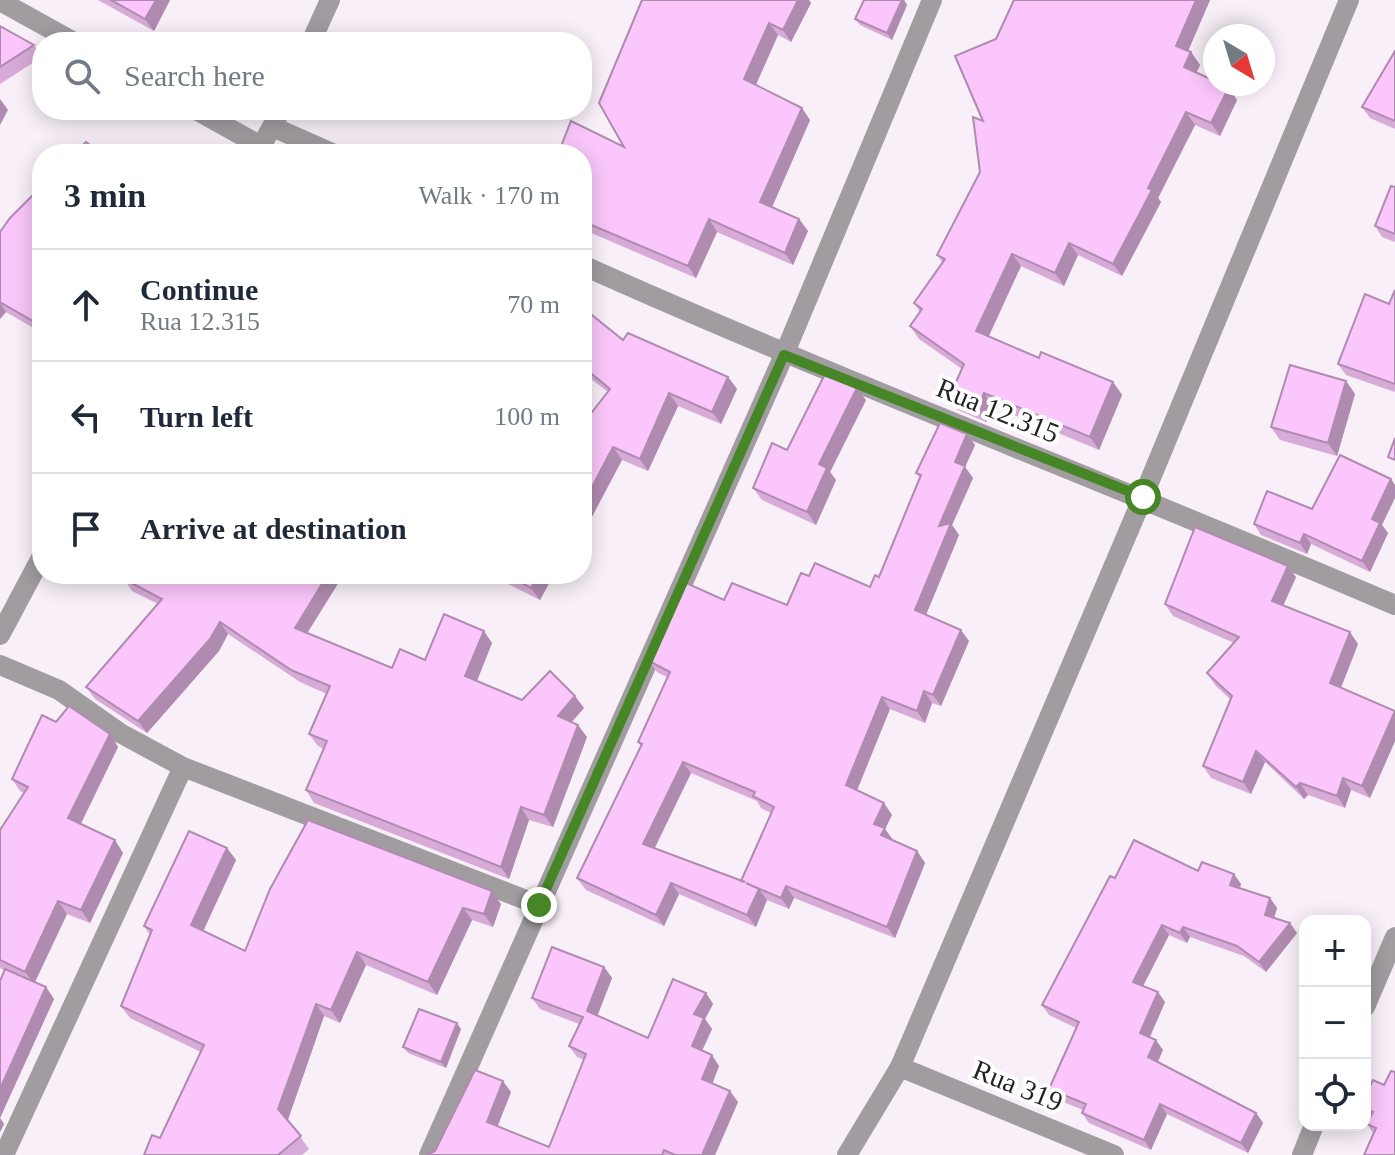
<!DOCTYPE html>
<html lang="en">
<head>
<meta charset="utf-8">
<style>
  :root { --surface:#fff; --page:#f2f2f3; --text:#1f2937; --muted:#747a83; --line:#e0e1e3 }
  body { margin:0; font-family:"Times New Roman",serif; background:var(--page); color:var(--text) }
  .controls { position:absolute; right:24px; bottom:24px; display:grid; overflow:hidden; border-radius:16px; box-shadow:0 4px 20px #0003 }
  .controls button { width:72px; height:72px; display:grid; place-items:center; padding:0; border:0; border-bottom:2px solid var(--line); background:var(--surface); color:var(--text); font:40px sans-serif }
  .compass { position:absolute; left:1203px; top:24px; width:72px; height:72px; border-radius:50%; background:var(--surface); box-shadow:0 4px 20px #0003; rotate:142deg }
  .stop { position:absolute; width:24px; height:24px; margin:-18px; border:6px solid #468626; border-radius:50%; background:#fff }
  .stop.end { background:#468626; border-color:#fff; box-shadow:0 2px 8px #0008 }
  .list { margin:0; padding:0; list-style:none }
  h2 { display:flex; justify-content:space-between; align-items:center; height:104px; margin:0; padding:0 32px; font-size:34px }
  h2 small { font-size:26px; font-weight:400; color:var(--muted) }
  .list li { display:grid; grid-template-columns:52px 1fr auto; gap:24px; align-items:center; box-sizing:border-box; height:112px; padding:0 32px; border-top:2px solid var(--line) }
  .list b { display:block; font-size:30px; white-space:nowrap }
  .list p { margin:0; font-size:26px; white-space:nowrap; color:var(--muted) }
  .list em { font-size:26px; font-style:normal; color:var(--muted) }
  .icon { flex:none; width:44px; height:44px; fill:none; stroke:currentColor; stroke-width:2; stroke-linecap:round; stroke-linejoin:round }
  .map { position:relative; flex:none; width:1395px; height:1155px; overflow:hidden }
  .search { position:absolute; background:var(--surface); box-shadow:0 4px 20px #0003; left:32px; top:32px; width:560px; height:88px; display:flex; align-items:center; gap:20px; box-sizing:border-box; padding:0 28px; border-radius:32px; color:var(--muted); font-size:30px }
  .panel { position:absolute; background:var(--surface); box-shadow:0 4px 20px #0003; left:32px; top:144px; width:560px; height:440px; border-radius:32px }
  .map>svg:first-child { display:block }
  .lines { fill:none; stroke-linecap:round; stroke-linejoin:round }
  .minor { stroke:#a09ca0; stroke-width:20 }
  .tertiary { stroke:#a09ca0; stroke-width:20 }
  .wall { fill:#d7aad8; fill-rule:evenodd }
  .shaded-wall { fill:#af8bb0 }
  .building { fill:#fac6fb; stroke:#af8bb0; stroke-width:2; fill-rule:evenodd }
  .route { stroke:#468626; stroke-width:10 }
  .labels { text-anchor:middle; stroke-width:8; stroke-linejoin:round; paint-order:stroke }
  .street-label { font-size:28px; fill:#231f23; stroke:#fff }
</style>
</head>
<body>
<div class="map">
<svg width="1395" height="1155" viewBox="0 0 1395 1155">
  <rect width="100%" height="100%" fill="#f8eff8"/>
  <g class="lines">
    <g class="minor">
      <path d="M 0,1 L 74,42"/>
      <path d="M 196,110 L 261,146"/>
      <path d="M 273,127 L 334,154"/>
      <path d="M 582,265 C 850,385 1125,489 1395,605"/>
      <path d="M 0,665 L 59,690 L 120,733 L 183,767 L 539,905"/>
      <path d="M 1365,1007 L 1395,937"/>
      <path d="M 900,1067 L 1114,1155"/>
      <path d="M 4,1155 L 183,767"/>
      <path d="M 429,1155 L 784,355 L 932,0"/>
      <path d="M 847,1155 L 900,1067 L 1143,497 L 1349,0"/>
      <path d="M 1302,1155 L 1314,1125"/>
    </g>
    <g class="tertiary">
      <path d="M 311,42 L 330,0"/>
      <path d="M 257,154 L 281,110"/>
      <path d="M 0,635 L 42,556"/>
    </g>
  </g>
  <g class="wall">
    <path d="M 98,0 L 170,0 L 154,31 Z"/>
    <path d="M 642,0 L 809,0 L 811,3 L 791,42 L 778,35 L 756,85 L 810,120 L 772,207 L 799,219 L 808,231 L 793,265 L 717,232 L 696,278 L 582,229 L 582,154 L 624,147 Z"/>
    <path d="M 864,0 L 904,0 L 907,5 L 892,40 L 860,25 L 855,19 Z"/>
    <path d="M 1014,0 L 1210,0 L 1188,51 L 1191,52 L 1200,65 L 1197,72 L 1237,100 L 1220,136 L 1195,125 L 1158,198 L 1161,202 L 1122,276 L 1078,255 L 1064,286 L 1021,266 L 989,336 L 1039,358 L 1113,382 L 1122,395 L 1099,450 L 993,406 L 986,422 L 958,410 L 949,398 L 962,369 L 919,339 L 910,326 L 920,312 L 914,303 L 943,263 L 937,255 L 980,172 L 983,121 L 996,39 Z"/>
    <path d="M 0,26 L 34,45 L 42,57 L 0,84 Z"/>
    <path d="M 1395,51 L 1395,129 L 1370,118 L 1362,107 Z"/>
    <path d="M 42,186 L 42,333 L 6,312 L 0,319 L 0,232 Z"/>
    <path d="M 1395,187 L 1395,242 L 1382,237 L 1375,226 Z"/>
    <path d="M 1395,290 L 1395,392 L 1346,375 L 1338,364 L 1389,304 Z"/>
    <path d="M 582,307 L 623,340 L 728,377 L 737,389 L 721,424 L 678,406 L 648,471 L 622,460 L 586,528 L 582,526 L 582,425 L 608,392 L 582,372 Z"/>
    <path d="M 1346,381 L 1355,394 L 1337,456 L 1280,440 L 1271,427 Z"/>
    <path d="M 866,400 L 830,472 L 836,480 L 816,525 L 762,500 L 753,488 L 787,450 Z"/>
    <path d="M 967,434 L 975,445 L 965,467 L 973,478 L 952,525 L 959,535 L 926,615 L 969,641 L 941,706 L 932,703 L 925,723 L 890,709 L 857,791 L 892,815 L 885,829 L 893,840 L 917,851 L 925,863 L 895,938 L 794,898 L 789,909 L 767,900 L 756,927 L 679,894 L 664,926 L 586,890 L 577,878 L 641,746 L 638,742 L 667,677 L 657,672 L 649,661 L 724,600 L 787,605 L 809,576 L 870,587 L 879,577 L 920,478 L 916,473 ZM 691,773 L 757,801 L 761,808 L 771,813 L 741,881 L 655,848 Z"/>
    <path d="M 1312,509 L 1382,525 L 1388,533 L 1370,572 L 1311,544 L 1307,554 L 1261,535 L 1254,524 Z"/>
    <path d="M 495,574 L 554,574 L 540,600 L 498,579 Z"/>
    <path d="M 1296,577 L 1283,605 L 1358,644 L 1341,688 L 1395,711 L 1395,741 L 1370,798 L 1351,790 L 1345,808 L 1308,795 L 1304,799 L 1265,762 L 1251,794 L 1211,778 L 1203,766 L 1230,699 L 1215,685 L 1207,673 L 1234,643 L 1173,616 L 1165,604 Z"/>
    <path d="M 124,579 L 307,633 L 392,668 L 492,643 L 477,681 L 522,700 L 584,708 L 572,722 L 587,737 L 553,827 L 529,820 L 509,879 L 314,803 L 306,790 L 324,749 L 318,746 L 309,734 L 327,694 L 300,682 L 228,634 L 219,651 L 147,733 L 95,699 L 86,687 L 158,604 L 132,591 Z"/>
    <path d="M 56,722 L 110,734 L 118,747 L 81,824 L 123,853 L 90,923 L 67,914 L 35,982 L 46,987 L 54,999 L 0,1118 L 4,1124 L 0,1132 L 0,981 L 5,971 L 0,968 L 0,830 L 24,793 L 20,791 L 12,779 Z"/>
    <path d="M 227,848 L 236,860 L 203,931 L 245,951 L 270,889 L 501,904 L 493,927 L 472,920 L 437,995 L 366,965 L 340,1023 L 324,1016 L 288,1120 L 309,1149 L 302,1155 L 144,1155 L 160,1138 L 201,1052 L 130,1018 L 121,1006 L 150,935 L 144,926 Z"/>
    <path d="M 1198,871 L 1241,884 L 1240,888 L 1270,898 L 1277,908 L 1274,918 L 1297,933 L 1266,972 L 1244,956 L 1190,937 L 1187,943 L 1169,935 L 1143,986 L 1165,1002 L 1150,1037 L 1163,1050 L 1158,1062 L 1256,1113 L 1263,1123 L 1248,1153 L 1167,1114 L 1151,1150 L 1089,1123 L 1082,1113 L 1083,1110 L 1056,1099 L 1049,1089 L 1076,1028 L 1049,1015 L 1042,1005 L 1115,878 Z"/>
    <path d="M 604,967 L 612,978 L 597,1016 L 648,1038 L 706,993 L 713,1004 L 705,1019 L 712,1029 L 702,1051 L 719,1066 L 712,1083 L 738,1102 L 715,1155 L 427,1155 L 435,1151 L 511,1092 L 497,1126 L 549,1147 L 584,1060 L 577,1057 L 569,1046 L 579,1024 L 540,1009 L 532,998 Z"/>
    <path d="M 461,1029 L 446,1068 L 408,1053 L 403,1047 Z"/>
    <path d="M 1391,1071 L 1373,1133 L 1367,1124 L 1370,1119 L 1365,1113 L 1365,1096 L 1384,1085 Z"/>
  </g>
  <g class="shaded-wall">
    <path d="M 156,0 L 170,0 L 154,31 L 145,19 Z"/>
    <path d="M 798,0 L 809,0 L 811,3 L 791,42 L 783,30 Z"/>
    <path d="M 902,0 L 904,0 L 907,5 L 892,40 L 887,33 Z"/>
    <path d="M 1196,0 L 1210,0 L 1185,58 L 1176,46 Z"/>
    <path d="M 769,23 L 778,35 L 753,91 L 744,79 Z"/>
    <path d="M 1191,52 L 1200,65 L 1193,79 L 1184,67 Z"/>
    <path d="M 1229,87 L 1237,100 L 1220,136 L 1211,123 Z"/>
    <path d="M 0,99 L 8,110 L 0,125 Z"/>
    <path d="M 802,108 L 810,120 L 769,214 L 760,202 Z"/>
    <path d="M 1186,112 L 1195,125 L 1158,198 L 1161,202 L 1122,276 L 1113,264 L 1148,188 Z"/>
    <path d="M 709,219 L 717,232 L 696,278 L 688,266 Z"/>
    <path d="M 799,219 L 808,231 L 793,265 L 785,253 Z"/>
    <path d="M 1069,243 L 1078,255 L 1064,286 L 1055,273 Z"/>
    <path d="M 1012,254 L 1021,266 L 985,344 L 976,331 Z"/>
    <path d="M 0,303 L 6,312 L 0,319 Z"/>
    <path d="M 728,377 L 737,389 L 721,424 L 712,412 Z"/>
    <path d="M 1346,381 L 1355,394 L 1337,456 L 1328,443 Z"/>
    <path d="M 1113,382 L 1122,395 L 1099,450 L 1090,437 Z"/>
    <path d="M 857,388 L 866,400 L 830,472 L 836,480 L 816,525 L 807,512 L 819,464 Z"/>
    <path d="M 669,393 L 678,406 L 648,471 L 640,459 Z"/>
    <path d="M 984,393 L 993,406 L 986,422 L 977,409 Z"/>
    <path d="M 967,434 L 975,445 L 965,467 L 973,478 L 952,525 L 959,535 L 923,622 L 915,610 L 955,462 Z"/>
    <path d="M 613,447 L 622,460 L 586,528 L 582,522 L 582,506 Z"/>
    <path d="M 1391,479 L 1395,485 L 1395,498 L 1382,525 L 1388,533 L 1370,572 L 1362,561 L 1372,519 Z"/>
    <path d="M 1304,534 L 1311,544 L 1307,554 L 1300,543 Z"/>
    <path d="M 1288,566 L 1296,577 L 1280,613 L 1272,601 Z"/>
    <path d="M 328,574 L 344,574 L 303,640 L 295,628 Z"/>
    <path d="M 539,574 L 554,574 L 540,600 L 531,588 Z"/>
    <path d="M 220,622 L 228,634 L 219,651 L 147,733 L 138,721 Z"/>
    <path d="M 961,630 L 969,641 L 941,706 L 933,695 Z"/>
    <path d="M 484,631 L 492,643 L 474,688 L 465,676 Z"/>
    <path d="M 1350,632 L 1358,644 L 1338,695 L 1330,683 Z"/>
    <path d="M 924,691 L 932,703 L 925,723 L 917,711 Z"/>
    <path d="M 575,696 L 584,708 L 566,728 L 558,716 Z"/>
    <path d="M 882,697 L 890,709 L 854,797 L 846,785 Z"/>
    <path d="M 1395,711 L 1395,741 L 1370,798 L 1362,786 Z"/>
    <path d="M 578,725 L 587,737 L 553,827 L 544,815 Z"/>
    <path d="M 110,734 L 118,747 L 77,831 L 68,818 Z"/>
    <path d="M 1256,751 L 1265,762 L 1251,794 L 1243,782 Z"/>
    <path d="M 683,762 L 691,773 L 651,855 L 643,844 Z"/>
    <path d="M 1343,778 L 1351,790 L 1345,808 L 1337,796 Z"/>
    <path d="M 1300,783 L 1308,795 L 1304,799 L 1296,787 Z"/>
    <path d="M 884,803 L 892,815 L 885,829 L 893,840 L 889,847 L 874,824 Z"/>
    <path d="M 521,807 L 529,820 L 509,879 L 501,867 Z"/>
    <path d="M 115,840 L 123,853 L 90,923 L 81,910 Z"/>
    <path d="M 227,848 L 236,860 L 200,938 L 191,925 Z"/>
    <path d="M 917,851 L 925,863 L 895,938 L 887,927 Z"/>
    <path d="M 1234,874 L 1241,884 L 1237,895 L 1230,885 Z"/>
    <path d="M 671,883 L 679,894 L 664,926 L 656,915 Z"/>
    <path d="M 786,886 L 794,898 L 789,909 L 781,898 Z"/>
    <path d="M 759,889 L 767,900 L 756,927 L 747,915 Z"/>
    <path d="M 492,891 L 501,904 L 493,927 L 484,914 Z"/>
    <path d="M 1270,898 L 1277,908 L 1272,925 L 1265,915 Z"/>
    <path d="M 58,901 L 67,914 L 34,984 L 25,972 Z"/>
    <path d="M 463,908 L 472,920 L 437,995 L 428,982 Z"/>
    <path d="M 1290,923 L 1297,933 L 1266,972 L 1259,962 Z"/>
    <path d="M 1162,925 L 1169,935 L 1140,992 L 1133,982 Z"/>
    <path d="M 1183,927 L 1190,937 L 1187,943 L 1180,933 Z"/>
    <path d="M 357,952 L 366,965 L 340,1023 L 331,1010 Z"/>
    <path d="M 604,967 L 612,978 L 595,1022 L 587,1011 Z"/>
    <path d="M 46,987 L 54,999 L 0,1118 L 4,1124 L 0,1132 L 0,1089 Z"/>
    <path d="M 1158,992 L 1165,1002 L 1147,1043 L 1140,1033 Z"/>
    <path d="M 706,993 L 713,1004 L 705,1019 L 712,1029 L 699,1057 L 692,1046 L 694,1014 Z"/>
    <path d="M 316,1004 L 324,1016 L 287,1122 L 278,1109 Z"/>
    <path d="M 457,1023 L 461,1029 L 446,1068 L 441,1062 Z"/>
    <path d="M 1156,1040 L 1163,1050 L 1155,1067 L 1148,1057 Z"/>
    <path d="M 712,1055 L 719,1066 L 710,1090 L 702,1079 Z"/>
    <path d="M 503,1081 L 511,1092 L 495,1133 L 487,1122 Z"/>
    <path d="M 730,1091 L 738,1102 L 715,1155 L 702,1155 Z"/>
    <path d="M 1160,1104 L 1167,1114 L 1151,1150 L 1144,1140 Z"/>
    <path d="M 1256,1113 L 1263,1123 L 1248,1153 L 1241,1143 Z"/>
  </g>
  <g class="building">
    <path d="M 111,0 L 156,0 L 145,19 Z"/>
    <path d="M 642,0 L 798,0 L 783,30 L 769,23 L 744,79 L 802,108 L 760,202 L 799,219 L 785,253 L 709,219 L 688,266 L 582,221 L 582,154 L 558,154 L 571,121 L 624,147 L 599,103 Z"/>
    <path d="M 864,0 L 902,0 L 887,33 L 855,19 Z"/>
    <path d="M 1014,0 L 1196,0 L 1176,46 L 1191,52 L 1184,67 L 1215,81 L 1215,84 L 1222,84 L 1229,87 L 1211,123 L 1186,112 L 1148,188 L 1152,190 L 1113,264 L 1069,243 L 1055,273 L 1012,254 L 976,331 L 1039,358 L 1041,352 L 1113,382 L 1090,437 L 984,393 L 977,409 L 949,398 L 964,364 L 910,326 L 922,309 L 914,303 L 945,259 L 937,255 L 980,172 L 973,117 L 983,121 L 955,56 L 996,39 Z"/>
    <path d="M 0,26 L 34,45 L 0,67 Z"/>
    <path d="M 1395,51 L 1395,121 L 1362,107 Z"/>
    <path d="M 86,142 L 103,154 L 74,154 Z"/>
    <path d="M 42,186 L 42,321 L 40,325 L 0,302 L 0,232 L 10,218 Z"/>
    <path d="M 1391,186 L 1395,187 L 1395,234 L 1375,226 Z"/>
    <path d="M 1395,290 L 1395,384 L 1338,364 L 1365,294 L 1389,304 Z"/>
    <path d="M 582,307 L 623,340 L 628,333 L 728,377 L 712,412 L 669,393 L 640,459 L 613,447 L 582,506 L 582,425 L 610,389 L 582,366 Z"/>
    <path d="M 1290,365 L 1346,381 L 1328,443 L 1271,427 Z"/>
    <path d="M 825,374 L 857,388 L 819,464 L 827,468 L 807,512 L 753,488 L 772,443 L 787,450 Z"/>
    <path d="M 940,423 L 967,434 L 955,462 L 965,466 L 939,526 L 951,523 L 915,610 L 961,630 L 933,695 L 924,691 L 917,711 L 882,697 L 846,785 L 884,803 L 874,824 L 885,828 L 881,835 L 917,851 L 887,927 L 786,886 L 781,898 L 746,883 L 759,889 L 747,915 L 671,883 L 656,915 L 577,878 L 642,744 L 638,742 L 670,672 L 649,661 L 684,582 L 724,600 L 732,583 L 787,605 L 801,573 L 809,576 L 815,563 L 870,587 L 875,575 L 879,577 L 921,475 L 916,473 ZM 683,762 L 755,792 L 753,796 L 774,807 L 741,881 L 745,882 L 643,844 Z"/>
    <path d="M 1395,438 L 1395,460 L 1388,457 Z"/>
    <path d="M 1340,455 L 1391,479 L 1372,519 L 1380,523 L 1362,561 L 1304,534 L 1300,543 L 1254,524 L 1267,491 L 1312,509 Z"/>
    <path d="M 1195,527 L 1288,566 L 1272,601 L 1350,632 L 1330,683 L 1395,711 L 1362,786 L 1343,778 L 1337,796 L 1300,783 L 1296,787 L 1256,751 L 1243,782 L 1203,766 L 1232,696 L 1207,673 L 1239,637 L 1165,604 Z"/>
    <path d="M 126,574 L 328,574 L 295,628 L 392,668 L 400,649 L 425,660 L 444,614 L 484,631 L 465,676 L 522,700 L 550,671 L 575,696 L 558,716 L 578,725 L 544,815 L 521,807 L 501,867 L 306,790 L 327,741 L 309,734 L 330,686 L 291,670 L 220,622 L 210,639 L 138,721 L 86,687 L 162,599 L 124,579 Z"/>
    <path d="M 505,574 L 539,574 L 531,588 Z"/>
    <path d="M 69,706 L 110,734 L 68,818 L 115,840 L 81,910 L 58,901 L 25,972 L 0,960 L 0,830 L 28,787 L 12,779 L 42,715 L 56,722 Z"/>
    <path d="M 308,820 L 492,891 L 484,914 L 463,908 L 428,982 L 357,952 L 331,1010 L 316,1004 L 278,1109 L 301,1136 L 278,1155 L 144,1155 L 152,1135 L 160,1138 L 204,1045 L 121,1006 L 152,930 L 144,926 L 189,831 L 227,848 L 191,925 L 245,951 L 270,889 Z"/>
    <path d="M 1134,840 L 1198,871 L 1202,862 L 1234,874 L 1230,885 L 1270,898 L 1265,915 L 1290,923 L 1259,962 L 1237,946 L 1183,927 L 1180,933 L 1162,925 L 1133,982 L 1158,992 L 1140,1033 L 1156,1040 L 1148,1057 L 1256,1113 L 1241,1143 L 1160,1104 L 1144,1140 L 1082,1113 L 1086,1104 L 1049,1089 L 1079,1022 L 1042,1005 L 1110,876 L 1115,878 Z"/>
    <path d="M 552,947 L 604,967 L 587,1011 L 648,1038 L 673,979 L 706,993 L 694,1014 L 704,1018 L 692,1046 L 712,1055 L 702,1079 L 730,1091 L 702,1155 L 675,1155 L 664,1150 L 662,1155 L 427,1155 L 435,1151 L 475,1070 L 503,1081 L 487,1122 L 549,1147 L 586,1054 L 569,1046 L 583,1017 L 532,998 Z"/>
    <path d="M 5,969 L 46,987 L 0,1089 L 0,981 Z"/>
    <path d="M 419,1009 L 457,1023 L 441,1062 L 403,1047 Z"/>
    <path d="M 1391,1071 L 1395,1072 L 1395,1155 L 1364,1155 L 1376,1128 L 1367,1124 L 1373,1112 L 1365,1108 L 1365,1096 L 1373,1080 L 1384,1085 Z"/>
  </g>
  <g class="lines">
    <path class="route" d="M 539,905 L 784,355 L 1143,497"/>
  </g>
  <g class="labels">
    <g class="street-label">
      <text transform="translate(998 410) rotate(22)" y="10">Rua 12.315</text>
      <text transform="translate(1018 1085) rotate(22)" y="10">Rua 319</text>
    </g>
  </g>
</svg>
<div class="controls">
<button>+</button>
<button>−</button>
<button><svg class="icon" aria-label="locate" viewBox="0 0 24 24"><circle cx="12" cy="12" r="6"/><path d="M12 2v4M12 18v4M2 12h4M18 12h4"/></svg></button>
</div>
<svg class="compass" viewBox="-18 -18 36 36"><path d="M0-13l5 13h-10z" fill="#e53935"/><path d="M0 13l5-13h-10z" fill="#747a83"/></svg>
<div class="stop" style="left:1143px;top:497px"></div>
<div class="stop end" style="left:539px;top:905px"></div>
<div class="search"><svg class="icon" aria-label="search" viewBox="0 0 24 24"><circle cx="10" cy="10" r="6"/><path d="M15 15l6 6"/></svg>Search here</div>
<section class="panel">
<h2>3 min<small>Walk · 170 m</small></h2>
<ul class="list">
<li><svg class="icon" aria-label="ahead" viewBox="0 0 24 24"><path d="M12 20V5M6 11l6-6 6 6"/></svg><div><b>Continue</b><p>Rua 12.315</p></div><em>70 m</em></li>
<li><svg class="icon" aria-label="left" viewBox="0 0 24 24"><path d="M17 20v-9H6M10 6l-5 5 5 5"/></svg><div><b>Turn left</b></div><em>100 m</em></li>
<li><svg class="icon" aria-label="arrive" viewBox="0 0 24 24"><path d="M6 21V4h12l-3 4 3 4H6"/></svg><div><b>Arrive at destination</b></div></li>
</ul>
</section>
</div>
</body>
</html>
